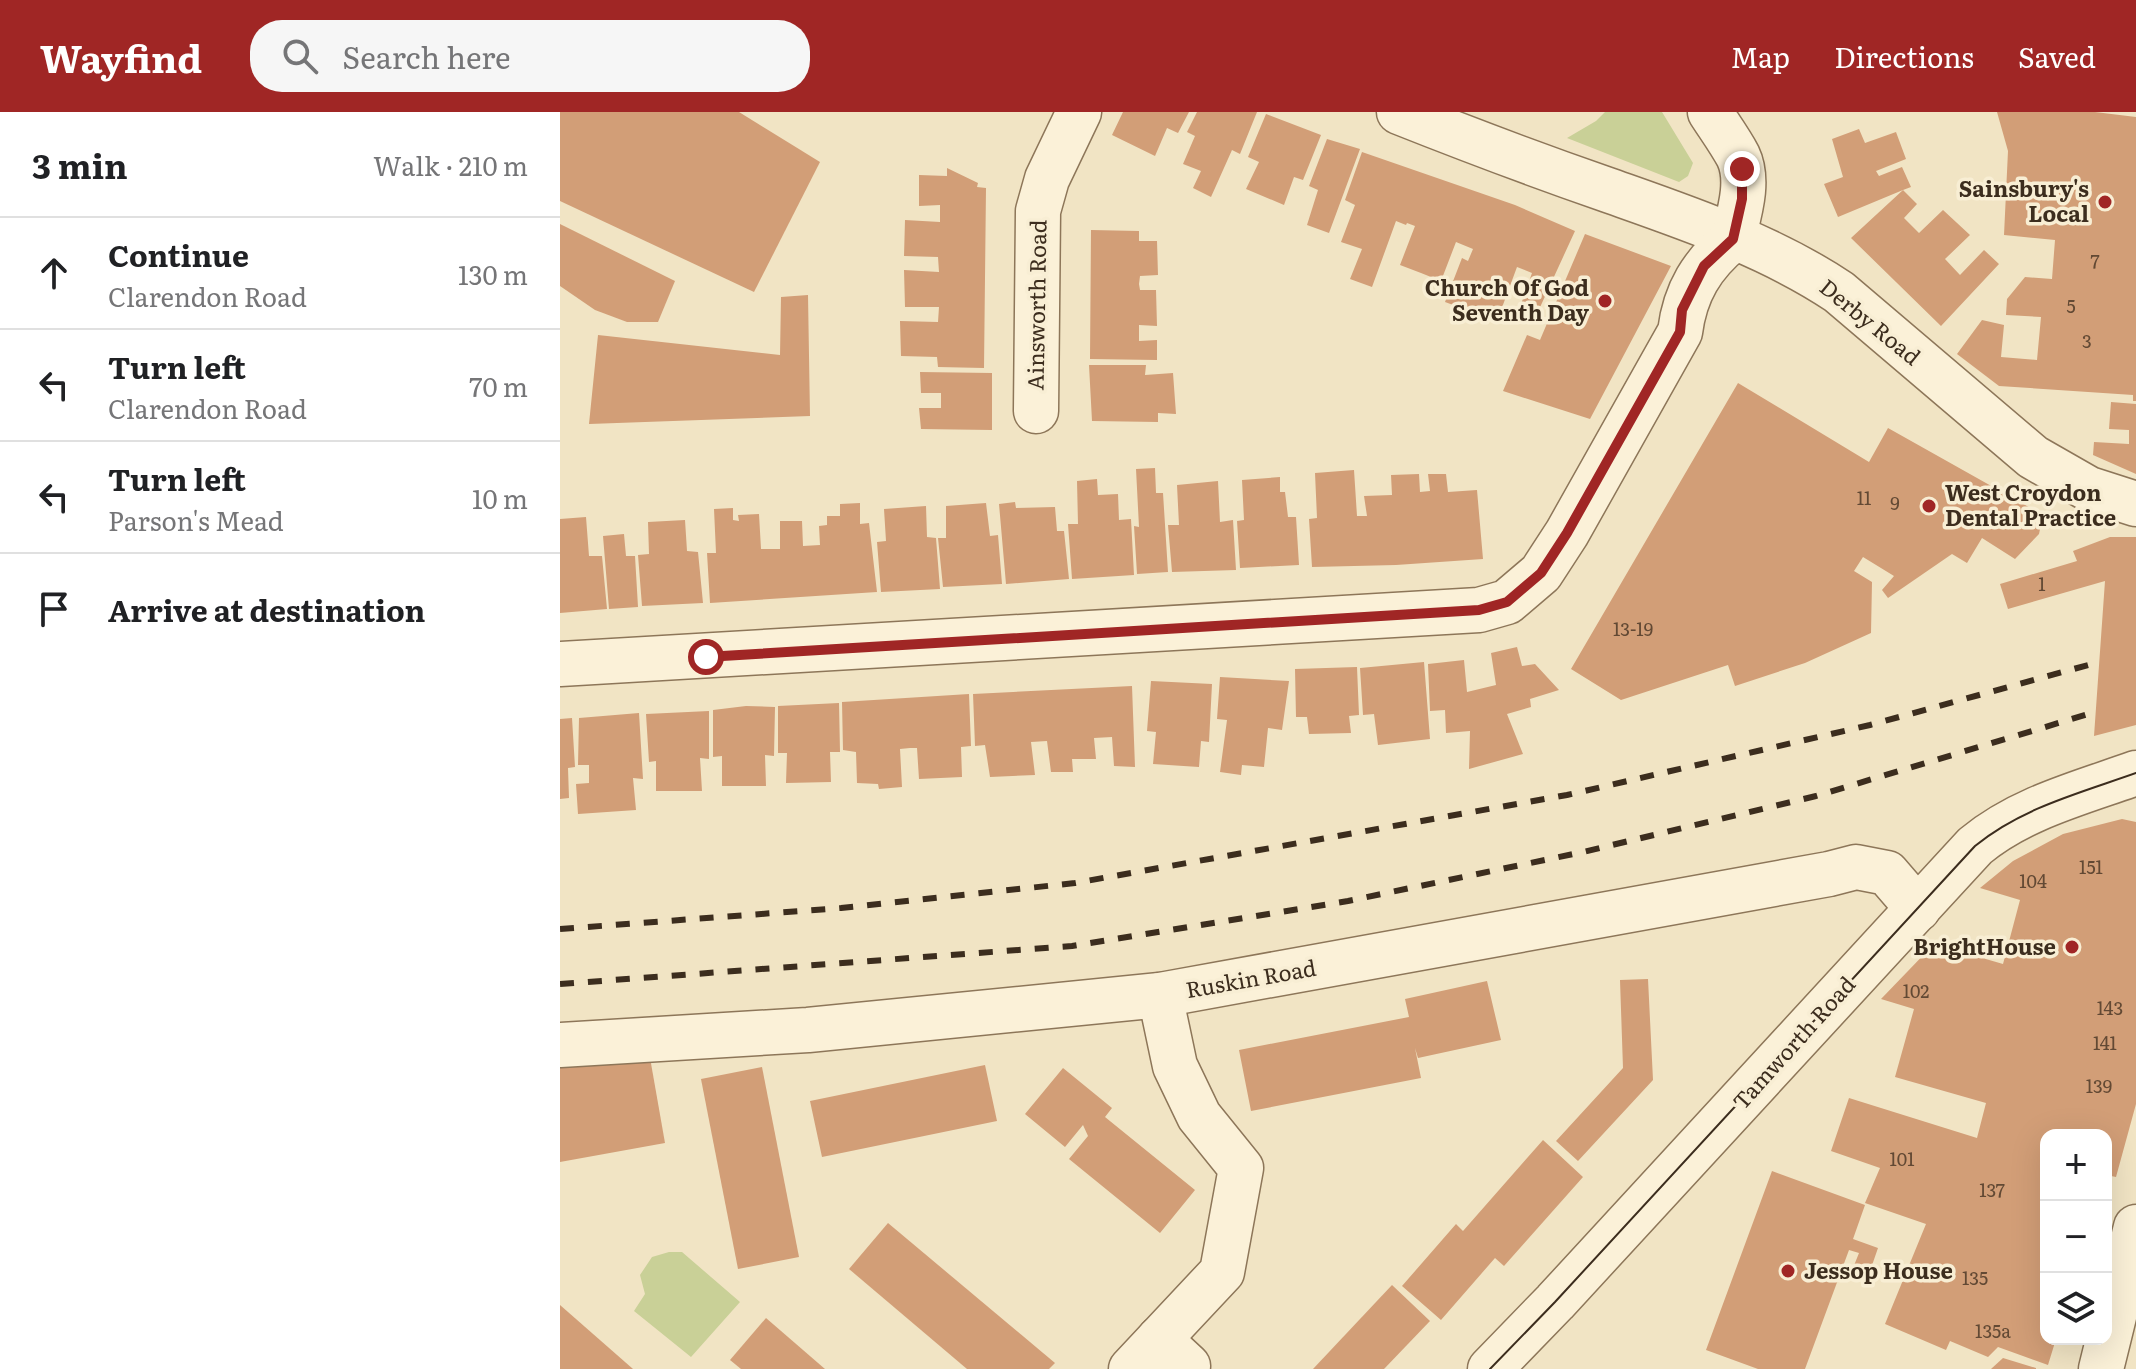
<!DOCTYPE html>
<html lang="en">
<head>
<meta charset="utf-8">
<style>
  :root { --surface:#fff; --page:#f6f6f6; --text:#202124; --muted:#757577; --line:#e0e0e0; --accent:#a02625 }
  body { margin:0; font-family:Literata,serif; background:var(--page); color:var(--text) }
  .controls { position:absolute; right:24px; bottom:24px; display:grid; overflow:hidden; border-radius:16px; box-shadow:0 8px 32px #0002 }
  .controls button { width:72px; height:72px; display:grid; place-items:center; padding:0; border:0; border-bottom:2px solid var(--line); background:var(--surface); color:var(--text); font:40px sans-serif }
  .stop { position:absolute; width:24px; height:24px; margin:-18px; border:6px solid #a02625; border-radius:50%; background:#fff }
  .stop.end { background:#a02625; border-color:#fff; box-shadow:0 2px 8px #0008 }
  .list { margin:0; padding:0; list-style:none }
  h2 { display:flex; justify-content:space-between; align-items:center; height:104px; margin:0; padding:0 32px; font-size:34px }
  h2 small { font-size:26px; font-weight:400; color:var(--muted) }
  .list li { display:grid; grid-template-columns:52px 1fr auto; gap:24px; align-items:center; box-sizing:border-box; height:112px; padding:0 32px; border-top:2px solid var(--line) }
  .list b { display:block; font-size:30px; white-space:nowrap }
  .list p { margin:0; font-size:26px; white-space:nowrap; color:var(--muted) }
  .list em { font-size:26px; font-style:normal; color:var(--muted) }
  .icon { flex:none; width:44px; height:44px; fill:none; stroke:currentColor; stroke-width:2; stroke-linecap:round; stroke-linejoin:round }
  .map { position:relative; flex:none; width:1576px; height:1257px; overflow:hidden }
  header { display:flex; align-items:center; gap:48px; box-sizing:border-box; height:112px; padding:0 40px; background:var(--accent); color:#fff }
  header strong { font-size:38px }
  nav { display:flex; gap:44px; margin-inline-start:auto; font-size:28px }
  .search { width:560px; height:72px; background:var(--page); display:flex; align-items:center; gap:20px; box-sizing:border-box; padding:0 28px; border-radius:32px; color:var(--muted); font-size:30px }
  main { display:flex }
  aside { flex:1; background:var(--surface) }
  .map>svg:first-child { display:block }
  .green { fill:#c9d097 }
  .building { fill:#d29e77 }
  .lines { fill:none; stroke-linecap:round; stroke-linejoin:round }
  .minor-casing { stroke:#8d7659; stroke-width:47 }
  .minor { stroke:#fbf1d8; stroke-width:44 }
  .tram { stroke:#3c2d1e; stroke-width:2 }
  .rail { stroke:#3c2d1e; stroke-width:6; stroke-dasharray:14 14; stroke-linecap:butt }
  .route { stroke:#a02625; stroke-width:10 }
  .poi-dot { fill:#a02625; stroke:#f8eed4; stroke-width:3 }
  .labels { text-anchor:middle; stroke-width:7; stroke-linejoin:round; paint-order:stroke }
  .number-label { font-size:18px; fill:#624934 }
  .poi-label { font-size:22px; font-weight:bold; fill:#3c2d1e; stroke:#f8eed4; text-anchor:end }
  .street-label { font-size:22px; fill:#3c2d1e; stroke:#f8eed4 }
</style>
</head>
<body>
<header>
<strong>Wayfind</strong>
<div class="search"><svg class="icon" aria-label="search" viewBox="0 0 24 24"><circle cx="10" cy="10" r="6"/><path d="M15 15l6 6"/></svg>Search here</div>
<nav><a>Map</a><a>Directions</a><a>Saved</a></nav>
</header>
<main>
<aside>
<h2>3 min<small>Walk · 210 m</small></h2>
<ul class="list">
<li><svg class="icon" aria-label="ahead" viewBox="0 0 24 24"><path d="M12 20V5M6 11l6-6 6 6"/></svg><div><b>Continue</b><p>Clarendon Road</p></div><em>130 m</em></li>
<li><svg class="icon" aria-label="left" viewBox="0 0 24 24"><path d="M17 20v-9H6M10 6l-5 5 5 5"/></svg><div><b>Turn left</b><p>Clarendon Road</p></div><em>70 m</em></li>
<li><svg class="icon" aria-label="left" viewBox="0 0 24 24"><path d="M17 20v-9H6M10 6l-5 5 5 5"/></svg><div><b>Turn left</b><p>Parson's Mead</p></div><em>10 m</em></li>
<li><svg class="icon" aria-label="arrive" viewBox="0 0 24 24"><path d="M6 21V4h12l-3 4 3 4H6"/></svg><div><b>Arrive at destination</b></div></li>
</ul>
</aside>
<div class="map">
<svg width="1576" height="1257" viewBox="0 0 1576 1257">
  <rect width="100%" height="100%" fill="#f1e4c4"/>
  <g class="green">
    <path d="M 1045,0 L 1102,0 L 1133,51 L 1128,64 L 1119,70 L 1007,26 L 1036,9 Z"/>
    <path d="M 109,1140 L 122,1140 L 180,1190 L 131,1245 L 74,1199 L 85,1182 L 80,1163 L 92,1145 Z"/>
  </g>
  <g class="building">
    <path d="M 0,0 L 179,0 L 260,50 L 194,180 L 0,89 Z"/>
    <path d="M 563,0 L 629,0 L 618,21 L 607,16 L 595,44 L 552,23 Z"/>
    <path d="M 637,0 L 697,0 L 680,42 L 672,38 L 651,85 L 633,76 L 641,59 L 623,52 L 635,24 L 627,20 Z"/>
    <path d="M 1437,0 L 1535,0 L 1576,5 L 1576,289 L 1573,289 L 1573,283 L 1439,274 L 1397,242 L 1422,208 L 1444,213 L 1441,245 L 1477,248 L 1481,205 L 1446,203 L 1447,187 L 1465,165 L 1492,167 L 1495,128 L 1444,123 L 1448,39 Z"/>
    <path d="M 706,2 L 761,23 L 743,68 L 734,65 L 724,93 L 686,77 L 699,50 L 688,45 Z"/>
    <path d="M 1299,17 L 1305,31 L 1336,20 L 1346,47 L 1316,59 L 1319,64 L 1342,55 L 1351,75 L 1343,78 L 1357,92 L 1344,106 L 1359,121 L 1383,98 L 1410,123 L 1385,147 L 1400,163 L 1424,138 L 1439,152 L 1381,214 L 1291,126 L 1343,78 L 1278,105 L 1264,72 L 1283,65 L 1272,27 Z"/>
    <path d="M 767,27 L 800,37 L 769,121 L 747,113 L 758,78 L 749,74 Z"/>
    <path d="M 802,40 L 955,93 L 1015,119 L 976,204 L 959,198 L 972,161 L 957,155 L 937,209 L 885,190 L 902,146 L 908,149 L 913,137 L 896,130 L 881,169 L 861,161 L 840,153 L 855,114 L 847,111 L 846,113 L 836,109 L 812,175 L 790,167 L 802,137 L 781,130 L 795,93 L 785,88 Z"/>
    <path d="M 387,56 L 418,71 L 417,75 L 426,76 L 424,256 L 378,255 L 377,245 L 341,244 L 340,209 L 378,210 L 379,195 L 345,195 L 344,158 L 379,160 L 378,145 L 344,144 L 345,108 L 380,110 L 380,93 L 359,94 L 359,63 L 387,64 Z"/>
    <path d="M 0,112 L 115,169 L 98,210 L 67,210 L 35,198 L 0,174 Z"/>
    <path d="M 531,118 L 579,119 L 579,129 L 597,129 L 598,163 L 580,164 L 579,172 L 580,178 L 596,178 L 597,214 L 579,213 L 579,229 L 597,228 L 597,248 L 530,247 Z"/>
    <path d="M 1025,122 L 1111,154 L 1030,307 L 943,279 L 967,223 L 980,228 Z"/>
    <path d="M 248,183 L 250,304 L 29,312 L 38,223 L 220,243 L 221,185 Z"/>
    <path d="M 529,253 L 586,253 L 585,263 L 613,261 L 616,302 L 598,301 L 598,310 L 532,309 Z"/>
    <path d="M 360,260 L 432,261 L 432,318 L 361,317 L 359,296 L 381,296 L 381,281 L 361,281 Z"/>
    <path d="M 1178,271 L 1309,350 L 1328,316 L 1483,403 L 1479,422 L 1455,447 L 1422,426 L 1407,451 L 1392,442 L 1328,486 L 1322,478 L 1334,464 L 1303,445 L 1294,459 L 1312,470 L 1311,521 L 1245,551 L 1175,574 L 1168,553 L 1061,588 L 1011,557 Z"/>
    <path d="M 1551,290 L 1576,292 L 1576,362 L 1533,343 L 1534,330 L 1569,332 L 1569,318 L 1549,317 Z"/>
    <path d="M 595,356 L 596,381 L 603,381 L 608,460 L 577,462 L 574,414 L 579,415 L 576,357 Z"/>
    <path d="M 794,358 L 797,404 L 807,404 L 804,384 L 832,383 L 831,363 L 859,362 L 860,380 L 870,379 L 868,362 L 886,362 L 888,380 L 917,378 L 923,447 L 836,453 L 752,455 L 749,407 L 757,406 L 755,361 Z"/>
    <path d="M 720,365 L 720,380 L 725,380 L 728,405 L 736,405 L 739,453 L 680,456 L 677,409 L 684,408 L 682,368 Z"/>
    <path d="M 537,367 L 538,383 L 558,382 L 559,408 L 571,407 L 574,463 L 512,467 L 508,412 L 518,412 L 517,369 Z"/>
    <path d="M 658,369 L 660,410 L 673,408 L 676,458 L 612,460 L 608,413 L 619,413 L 617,373 Z"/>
    <path d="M 455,390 L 456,396 L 495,395 L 497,419 L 504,419 L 509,467 L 446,472 L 439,392 Z"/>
    <path d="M 300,391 L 300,412 L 309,411 L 317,480 L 150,491 L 147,441 L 156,441 L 154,397 L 173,396 L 173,408 L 179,409 L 178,403 L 199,402 L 201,437 L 220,437 L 220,409 L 242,409 L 243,434 L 260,433 L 259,414 L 267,413 L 267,404 L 280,404 L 280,392 Z"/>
    <path d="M 426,391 L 430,424 L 438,423 L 442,472 L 383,475 L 378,426 L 386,426 L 386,394 Z"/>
    <path d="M 366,394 L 367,425 L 376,426 L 380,477 L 321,480 L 317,430 L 326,429 L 324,397 Z"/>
    <path d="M 26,405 L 29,444 L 42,444 L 47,497 L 0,501 L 0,407 Z"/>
    <path d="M 125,408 L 127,439 L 138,440 L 143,491 L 82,494 L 78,443 L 89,442 L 88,410 Z"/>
    <path d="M 64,422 L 66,444 L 75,444 L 78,495 L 49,497 L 43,424 Z"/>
    <path d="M 1550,425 L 1576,425 L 1576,613 L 1534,624 L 1545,469 L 1448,497 L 1440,472 L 1517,449 L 1513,439 Z"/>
    <path d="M 957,535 L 962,554 L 975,552 L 999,578 L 970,587 L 971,595 L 947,602 L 963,642 L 909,657 L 910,619 L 886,621 L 885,598 L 870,599 L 868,552 L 904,548 L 907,580 L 936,573 L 931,541 Z"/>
    <path d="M 864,550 L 870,627 L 818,633 L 814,602 L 803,603 L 800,556 Z"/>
    <path d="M 797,555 L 799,603 L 789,604 L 791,621 L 749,622 L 747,605 L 736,605 L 735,557 Z"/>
    <path d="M 660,565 L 729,569 L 722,618 L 708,616 L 704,655 L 682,653 L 681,663 L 660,660 L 667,608 L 657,607 Z"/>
    <path d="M 591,569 L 652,572 L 649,630 L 641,629 L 639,655 L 593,652 L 596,620 L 587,619 Z"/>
    <path d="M 572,574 L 575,655 L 554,654 L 552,625 L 534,626 L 536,647 L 512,647 L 513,660 L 491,660 L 487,629 L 471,630 L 475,663 L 430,665 L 425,633 L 415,634 L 413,582 Z"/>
    <path d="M 409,582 L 411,634 L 401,635 L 402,665 L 359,667 L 357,636 L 350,636 L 340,637 L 342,675 L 319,677 L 318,672 L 297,671 L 296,640 L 283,638 L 282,590 Z"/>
    <path d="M 279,591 L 280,640 L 270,640 L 271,670 L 226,671 L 227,641 L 218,641 L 218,594 Z"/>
    <path d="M 186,594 L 215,595 L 214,644 L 205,643 L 206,674 L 162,674 L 162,644 L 153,645 L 153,598 Z"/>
    <path d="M 149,599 L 149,647 L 140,646 L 142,679 L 96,679 L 96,649 L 89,650 L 86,602 Z"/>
    <path d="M 79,601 L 83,667 L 73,666 L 76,698 L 18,702 L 16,672 L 29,671 L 29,653 L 18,653 L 19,606 Z"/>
    <path d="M 12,606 L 15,655 L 8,656 L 9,686 L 0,687 L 0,607 Z"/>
    <path d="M 1562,707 L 1576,710 L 1576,992 L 1556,1065 L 1546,1063 L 1546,1023 L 1486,1023 L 1486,1227 L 1496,1227 L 1488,1253 L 1438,1235 L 1428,1245 L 1390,1229 L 1386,1238 L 1325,1212 L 1366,1112 L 1305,1091 L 1320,1056 L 1271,1039 L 1289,986 L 1417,1026 L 1426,991 L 1335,965 L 1354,897 L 1321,887 L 1374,832 L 1443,852 L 1460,788 L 1420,776 L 1453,749 L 1503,722 Z"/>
    <path d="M 1088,867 L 1093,968 L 1018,1049 L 996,1029 L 1063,956 L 1060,868 Z"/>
    <path d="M 927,869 L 941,928 L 858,946 L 855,936 L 861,966 L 691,999 L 679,938 L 849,905 L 845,887 Z"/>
    <path d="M 89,940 L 105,1031 L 0,1050 L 0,956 Z"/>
    <path d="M 425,953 L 437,1009 L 262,1045 L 250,989 Z"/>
    <path d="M 202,955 L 239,1145 L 178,1157 L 141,967 Z"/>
    <path d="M 503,956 L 552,996 L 545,1005 L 635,1078 L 600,1121 L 509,1047 L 528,1024 L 523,1013 L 505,1035 L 465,1002 Z"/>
    <path d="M 983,1028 L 1023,1065 L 944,1154 L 935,1146 L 881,1208 L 842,1174 L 896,1112 L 903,1119 Z"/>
    <path d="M 1212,1059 L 1305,1093 L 1293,1127 L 1318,1136 L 1309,1162 L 1293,1156 L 1299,1141 L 1289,1138 L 1245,1257 L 1198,1257 L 1146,1238 Z"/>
    <path d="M 328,1111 L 495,1251 L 489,1257 L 407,1257 L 289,1157 Z"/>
    <path d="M 832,1173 L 870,1209 L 824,1257 L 753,1257 Z"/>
    <path d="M 0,1193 L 73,1257 L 0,1257 Z"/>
    <path d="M 206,1206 L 265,1257 L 181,1257 L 170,1248 Z"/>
    <path d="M 1443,1246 L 1476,1256 L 1476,1257 L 1431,1257 Z"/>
  </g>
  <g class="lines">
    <g class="minor-casing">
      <g id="minor">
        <path d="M 839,0 C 907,27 976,53 1045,77 C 1124,105 1209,133 1279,180 L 1473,345 L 1529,377 L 1576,392"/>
        <path d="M 1150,0 C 1159,14 1170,29 1178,44 C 1190,69 1179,102 1173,127"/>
        <path d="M 476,299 L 478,99 L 487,67 L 519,0"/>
        <path d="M 0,552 L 919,498 L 947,490 L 981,461 L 1007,421 L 1120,220 C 1125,180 1142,152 1173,127"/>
        <path d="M 0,933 L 248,918 L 600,883 L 1269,762 L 1296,755 L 1327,761 L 1358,797"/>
        <path d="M 599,1227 L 628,1254"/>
        <path d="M 571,1257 L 662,1160 L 681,1056 L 639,1004 L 615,954 L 600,883"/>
        <path d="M 930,1257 L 995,1190 L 1415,734 C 1461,696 1520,681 1576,661"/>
        <path d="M 1541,1257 L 1576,1115"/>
      </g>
    </g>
    <use href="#minor" class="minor"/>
    <path class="tram" d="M 930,1257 L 995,1190 L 1415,734 C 1461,696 1520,681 1576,661"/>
    <g class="rail">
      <path d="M 0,817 L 281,796 L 515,771 L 1007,683 L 1310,613 L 1539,550"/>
      <path d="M 0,872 L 512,834 L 788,789 L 1023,740 L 1256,684 L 1535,600"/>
    </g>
  </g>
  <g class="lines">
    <path class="route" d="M 146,545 L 919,498 L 947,490 L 981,461 L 1007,421 L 1120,220 L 1122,198 L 1144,154 L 1173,127 L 1182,87 L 1182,57"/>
  </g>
  <g class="poi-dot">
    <circle cx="1545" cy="90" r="8"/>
    <circle cx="1045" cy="189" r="8"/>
    <circle cx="1369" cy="394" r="8"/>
    <circle cx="1512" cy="835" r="8"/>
    <circle cx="1228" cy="1159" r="8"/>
  </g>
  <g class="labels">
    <g class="number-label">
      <text x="1535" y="156">7</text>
      <text x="1511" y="201">5</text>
      <text x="1527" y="236">3</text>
      <text x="1304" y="393">11</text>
      <text x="1335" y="398">9</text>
      <text x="1482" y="479">1</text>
      <text x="1073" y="524">13-19</text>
      <text x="1531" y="762">151</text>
      <text x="1473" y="776">104</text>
      <text x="1356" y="886">102</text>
      <text x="1550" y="903">143</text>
      <text x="1545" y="938">141</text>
      <text x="1539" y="981">139</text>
      <text x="1342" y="1054">101</text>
      <text x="1432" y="1085">137</text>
      <text x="1415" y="1173">135</text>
      <text x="1433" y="1226">135a</text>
    </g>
    <g class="poi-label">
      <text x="1529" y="85">Sainsbury's<tspan x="1529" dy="25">Local</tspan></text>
      <text x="1029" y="184">Church Of God<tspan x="1029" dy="25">Seventh Day</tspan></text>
      <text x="1385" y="389" text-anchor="start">West Croydon<tspan x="1385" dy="25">Dental Practice</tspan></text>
      <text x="1496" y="843">BrightHouse</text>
      <text x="1244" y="1167" text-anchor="start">Jessop House</text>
    </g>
    <g class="street-label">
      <text transform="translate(477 193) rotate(-89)" y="8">Ainsworth Road</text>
      <text transform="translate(1310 210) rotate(39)" y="8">Derby Road</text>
      <text transform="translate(691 867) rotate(-10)" y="8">Ruskin Road</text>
      <text transform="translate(1234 931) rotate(-48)" y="8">Tamworth Road</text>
    </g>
  </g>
</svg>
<div class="controls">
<button>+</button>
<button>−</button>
<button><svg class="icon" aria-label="layers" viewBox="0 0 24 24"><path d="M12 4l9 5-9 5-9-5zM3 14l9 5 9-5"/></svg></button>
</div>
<div class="stop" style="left:146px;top:545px"></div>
<div class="stop end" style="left:1182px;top:57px"></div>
</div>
</main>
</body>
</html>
